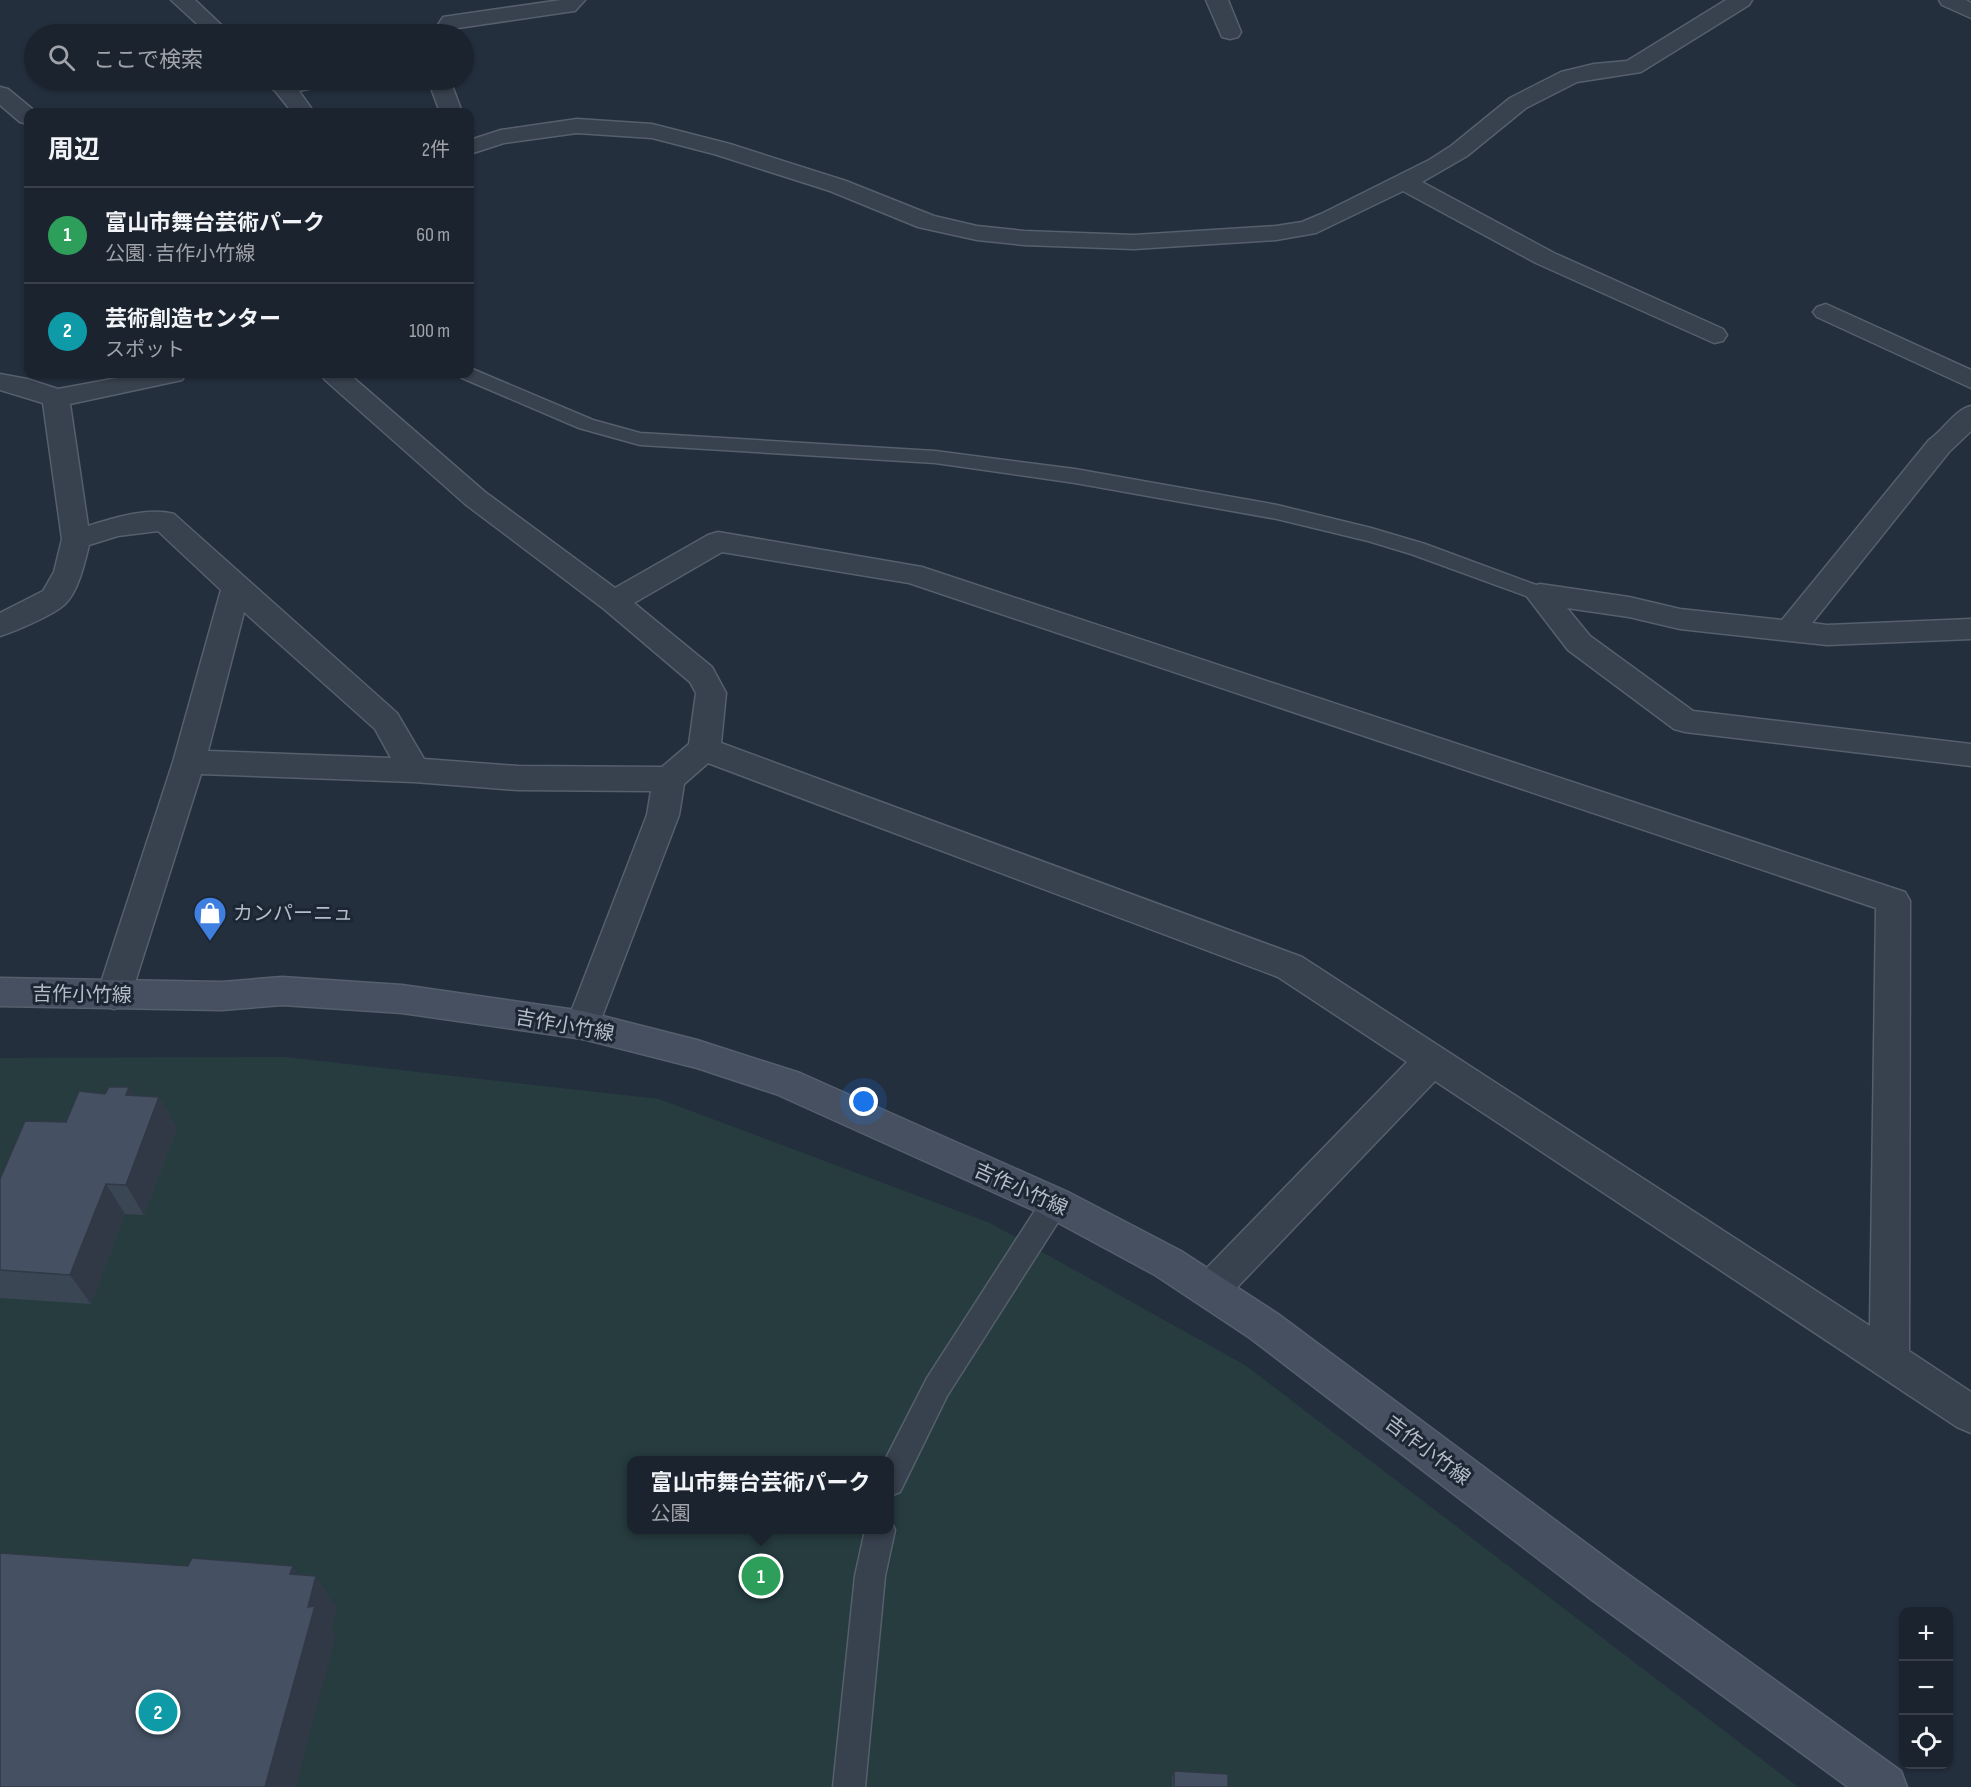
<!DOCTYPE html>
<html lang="ja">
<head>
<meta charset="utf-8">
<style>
  :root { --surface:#1b232e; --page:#282f3a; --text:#f1f3f6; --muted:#a0a4aa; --line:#39404a; --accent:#8ab4f8 }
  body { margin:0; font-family:"Sofia Sans Condensed","Noto Sans JP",sans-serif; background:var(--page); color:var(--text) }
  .controls { position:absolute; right:18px; bottom:18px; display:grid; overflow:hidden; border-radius:12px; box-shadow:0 2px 4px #0004 }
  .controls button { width:54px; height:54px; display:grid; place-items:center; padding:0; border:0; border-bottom:2px solid var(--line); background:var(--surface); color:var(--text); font:30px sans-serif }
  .you { position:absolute; left:864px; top:1102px; width:21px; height:21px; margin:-15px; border:4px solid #fff; border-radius:50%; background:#1a73e8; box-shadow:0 0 0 9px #1a73e833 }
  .badge { display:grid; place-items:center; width:39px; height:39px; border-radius:50%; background:var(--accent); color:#fff; font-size:20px; font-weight:700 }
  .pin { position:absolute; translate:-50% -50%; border:3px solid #fff; box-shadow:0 2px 6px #0006 }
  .popup { position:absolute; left:627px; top:1456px; width:267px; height:78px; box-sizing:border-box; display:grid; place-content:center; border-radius:12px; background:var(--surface); filter:drop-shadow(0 2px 4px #0005); font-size:20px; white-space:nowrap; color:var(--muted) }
  .popup b { font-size:22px; color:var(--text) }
  .popup::after { content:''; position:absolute; left:50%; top:100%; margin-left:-12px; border:12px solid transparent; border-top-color:var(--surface) }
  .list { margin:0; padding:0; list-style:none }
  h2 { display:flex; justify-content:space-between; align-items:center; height:78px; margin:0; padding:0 24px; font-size:26px }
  h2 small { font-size:20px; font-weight:400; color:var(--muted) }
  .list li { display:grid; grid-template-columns:39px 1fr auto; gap:18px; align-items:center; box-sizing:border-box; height:96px; padding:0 24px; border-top:2px solid var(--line) }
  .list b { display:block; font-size:22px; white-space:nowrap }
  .list p { margin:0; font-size:20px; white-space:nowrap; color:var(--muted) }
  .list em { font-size:20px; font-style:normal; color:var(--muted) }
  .icon { flex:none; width:33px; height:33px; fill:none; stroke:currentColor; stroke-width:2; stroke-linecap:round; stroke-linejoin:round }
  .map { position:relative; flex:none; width:1971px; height:1787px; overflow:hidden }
  .search { position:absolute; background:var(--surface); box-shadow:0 2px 4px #0004; left:24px; top:24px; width:450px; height:66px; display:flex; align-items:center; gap:15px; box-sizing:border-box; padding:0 21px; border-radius:33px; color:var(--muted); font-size:22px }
  .panel { position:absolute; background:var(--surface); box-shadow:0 2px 4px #0004; left:24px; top:108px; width:450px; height:270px; border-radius:12px }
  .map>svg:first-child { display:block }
  .green { fill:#263c3f; fill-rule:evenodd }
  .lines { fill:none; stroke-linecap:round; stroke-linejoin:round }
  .lane-casing { stroke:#565f6c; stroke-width:3 }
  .street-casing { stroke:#565f6c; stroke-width:3 }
  .secondary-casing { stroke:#565f6c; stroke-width:3 }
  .lane { fill:#38414e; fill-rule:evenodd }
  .street { fill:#38414e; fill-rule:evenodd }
  .secondary { fill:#465061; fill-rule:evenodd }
  .wall { fill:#3b4654 }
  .shaded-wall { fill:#303945 }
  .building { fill:#455162; stroke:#303945; stroke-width:1.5 }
  .labels { text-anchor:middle; stroke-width:6; stroke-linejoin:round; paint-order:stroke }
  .poi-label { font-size:20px; fill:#b4bcc9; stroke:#1d2633; text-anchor:start }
  .street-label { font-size:20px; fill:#b4bcc9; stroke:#1d2633 }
</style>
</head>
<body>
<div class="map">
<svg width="1971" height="1787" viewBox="0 0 1971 1787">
  <rect width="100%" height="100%" fill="#242f3e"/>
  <path class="green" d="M 285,1057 L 659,1099 L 990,1223 L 1245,1365 L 1798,1787 L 0,1787 L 0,1058 ZM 632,1460 L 890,1460 L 890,1530 L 632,1530 Z"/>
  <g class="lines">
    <g class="lane-casing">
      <g id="lane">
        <path d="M 470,368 L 593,420 L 640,433 L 935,451 L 1075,469 L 1277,505 L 1371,528 L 1425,544 L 1547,589 L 1551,594 L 1547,599 L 1540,601 L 1411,554 L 1368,541 L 1277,519 L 1075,483 L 935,463 L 640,445 L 579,428 L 462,378 L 460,374 L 470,374 Z"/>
        <path d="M 1055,1191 L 1065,1195 L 1068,1203 L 1065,1211 L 947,1396 L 900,1492 L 890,1496 L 890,1460 L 885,1460 L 927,1378 L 1045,1195 Z"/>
        <path d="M 890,1519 L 895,1530 L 885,1576 L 865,1787 L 833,1787 L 855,1576 L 865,1530 L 890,1530 Z"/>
      </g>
    </g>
    <g class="street-casing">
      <g id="street">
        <path d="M 171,0 L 195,0 L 231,34 L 208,34 Z"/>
        <path d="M 561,0 L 585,0 L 575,11 L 567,12 L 458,28 L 454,34 L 432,34 L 443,17 Z"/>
        <path d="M 1206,0 L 1228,0 L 1241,32 L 1238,37 L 1230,39 L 1222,37 Z"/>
        <path d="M 1726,0 L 1752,0 L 1749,5 L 1641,72 L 1577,82 L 1526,108 L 1467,156 L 1422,182 L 1554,253 L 1723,329 L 1727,335 L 1723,341 L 1714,343 L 1536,263 L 1403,191 L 1316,233 L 1276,240 L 1134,249 L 1024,245 L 977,240 L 918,227 L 830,191 L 714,154 L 652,138 L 577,133 L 504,143 L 470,154 L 470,140 L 501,130 L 577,119 L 652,124 L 730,144 L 846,181 L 934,216 L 977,226 L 1024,231 L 1134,235 L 1276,226 L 1302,222 L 1321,214 L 1429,160 L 1451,146 L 1510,98 L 1561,72 L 1594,64 L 1627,61 Z"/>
        <path d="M 1939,0 L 1966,0 L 1971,3 L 1971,18 L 1942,5 Z"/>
        <path d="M 263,80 L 330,80 L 327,85 L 299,91 L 314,112 L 292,112 L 276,92 Z"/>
        <path d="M 428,80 L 450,80 L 462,112 L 440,112 Z"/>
        <path d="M 0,87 L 8,89 L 36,112 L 28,112 L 28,124 L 20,122 L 0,105 Z"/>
        <path d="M 1826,304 L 1971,370 L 1971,388 L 1817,317 L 1813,312 L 1817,307 Z"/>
        <path d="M 0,374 L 27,379 L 58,389 L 139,374 L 186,374 L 182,380 L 70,404 L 88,526 C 114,518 148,507 174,514 L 397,713 L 424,759 L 518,766 L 662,767 L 689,744 L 696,693 L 690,682 L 604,609 L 465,504 L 325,380 L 321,374 L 349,374 L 485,492 L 615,588 L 708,535 L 718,532 L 922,567 L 1905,892 L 1910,901 L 1909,1351 L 1971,1392 L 1971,1433 L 1957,1427 L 1435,1081 L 1224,1301 L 1211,1306 L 1198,1301 L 1192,1289 L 1198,1277 L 1407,1062 L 1278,977 L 708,763 L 684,784 L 679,815 L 595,1035 L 583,1039 L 571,1035 L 566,1025 L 647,815 L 651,791 L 518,790 L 414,782 L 201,774 L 131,995 L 126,1005 L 114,1009 L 102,1005 L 97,995 L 173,762 L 221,590 L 158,531 L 118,536 L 89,545 C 85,562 78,593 64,605 C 53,615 14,632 0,636 L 0,613 L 43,591 L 54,572 L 62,539 L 43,403 L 0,390 ZM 722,552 L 909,583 L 1876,908 L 1870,1326 L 1302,957 L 721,743 L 726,693 L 712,667 L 634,603 ZM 244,612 L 375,729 L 391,758 L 208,751 Z"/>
        <path d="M 1971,406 L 1971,431 L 1949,452 L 1812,623 L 1827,625 L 1971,619 L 1971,639 L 1827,645 L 1680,629 L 1629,617 L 1567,608 L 1590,636 L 1693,711 L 1971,744 L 1971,766 L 1685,732 L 1674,729 L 1568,650 L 1525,594 L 1530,587 L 1540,584 L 1629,597 L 1680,609 L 1782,620 L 1929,440 C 1944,430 1954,410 1971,406 Z"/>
      </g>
    </g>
    <g class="secondary-casing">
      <path id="secondary" d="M 282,977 L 402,985 L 583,1011 L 697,1040 L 800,1073 L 1068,1192 L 1181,1251 L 1278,1314 L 1622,1570 L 1901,1771 L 1907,1787 L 1848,1787 L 1592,1600 L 1250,1338 L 1155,1275 L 1042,1214 L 776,1094 L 697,1068 L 583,1039 L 402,1013 L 282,1005 L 222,1010 L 0,1006 L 0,978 L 222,982 Z"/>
    </g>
    <use href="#lane" class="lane"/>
    <use href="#street" class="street"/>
    <use href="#secondary" class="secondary"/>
  </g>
  <g class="wall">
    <path d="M 105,1094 L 159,1097 L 177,1128 L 144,1215 L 125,1214 L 91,1304 L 0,1298 L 0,1179 Z"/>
    <path d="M 1174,1771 L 1228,1787 L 1172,1787 L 1172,1778 Z"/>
  </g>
  <g class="shaded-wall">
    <path d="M 129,1087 L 147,1118 L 126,1095 Z"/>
    <path d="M 159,1097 L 177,1128 L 144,1215 L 126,1185 Z"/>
    <path d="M 106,1184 L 125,1214 L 91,1304 L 70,1275 Z"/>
    <path d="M 293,1566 L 312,1593 L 316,1576 L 337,1607 L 332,1630 L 336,1636 L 296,1787 L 265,1787 L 290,1574 Z"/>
  </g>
  <g class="building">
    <path d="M 109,1087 L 129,1087 L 126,1095 L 159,1097 L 126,1185 L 106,1184 L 70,1275 L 0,1270 L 0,1179 L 25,1121 L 66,1122 L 79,1091 L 105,1094 Z"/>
    <path d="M 0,1553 L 188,1566 L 192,1558 L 293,1566 L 290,1574 L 316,1576 L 308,1607 L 315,1606 L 265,1787 L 0,1787 Z"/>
    <path d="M 1174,1771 L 1228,1774 L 1228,1787 L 1174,1787 Z"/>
  </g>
  <defs>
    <g id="shop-pin" transform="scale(1.725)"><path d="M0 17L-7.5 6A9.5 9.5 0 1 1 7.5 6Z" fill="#3f7fe0" stroke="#1d2633"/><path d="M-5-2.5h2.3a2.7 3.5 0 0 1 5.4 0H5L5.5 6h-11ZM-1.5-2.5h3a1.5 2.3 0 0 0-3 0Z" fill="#fff"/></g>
  </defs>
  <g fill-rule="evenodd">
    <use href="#shop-pin" x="210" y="913"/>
  </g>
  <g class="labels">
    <g class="poi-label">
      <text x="233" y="920">カンパーニュ</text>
    </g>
    <g class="street-label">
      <text transform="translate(82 994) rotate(1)" y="7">吉作小竹線</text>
      <text transform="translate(565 1025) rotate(10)" y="7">吉作小竹線</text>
      <text transform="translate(1021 1189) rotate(24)" y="7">吉作小竹線</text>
      <text transform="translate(1428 1450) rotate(37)" y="7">吉作小竹線</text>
    </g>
  </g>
</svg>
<div class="controls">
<button>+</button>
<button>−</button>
<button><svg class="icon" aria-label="locate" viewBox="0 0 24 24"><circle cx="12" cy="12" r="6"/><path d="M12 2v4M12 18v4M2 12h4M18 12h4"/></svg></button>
</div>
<div class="you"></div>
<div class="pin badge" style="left:761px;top:1576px;background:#2e9e5b">1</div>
<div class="popup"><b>富山市舞台芸術パーク</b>公園</div>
<div class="pin badge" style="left:158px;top:1712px;background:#0f9aa8">2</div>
<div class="search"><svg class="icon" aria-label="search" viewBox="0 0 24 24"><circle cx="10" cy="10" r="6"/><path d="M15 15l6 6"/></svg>ここで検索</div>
<section class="panel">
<h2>周辺<small>2件</small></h2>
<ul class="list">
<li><span class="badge" style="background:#2e9e5b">1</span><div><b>富山市舞台芸術パーク</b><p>公園 · 吉作小竹線</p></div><em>60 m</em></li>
<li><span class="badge" style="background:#0f9aa8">2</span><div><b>芸術創造センター</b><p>スポット</p></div><em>100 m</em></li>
</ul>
</section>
</div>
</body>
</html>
